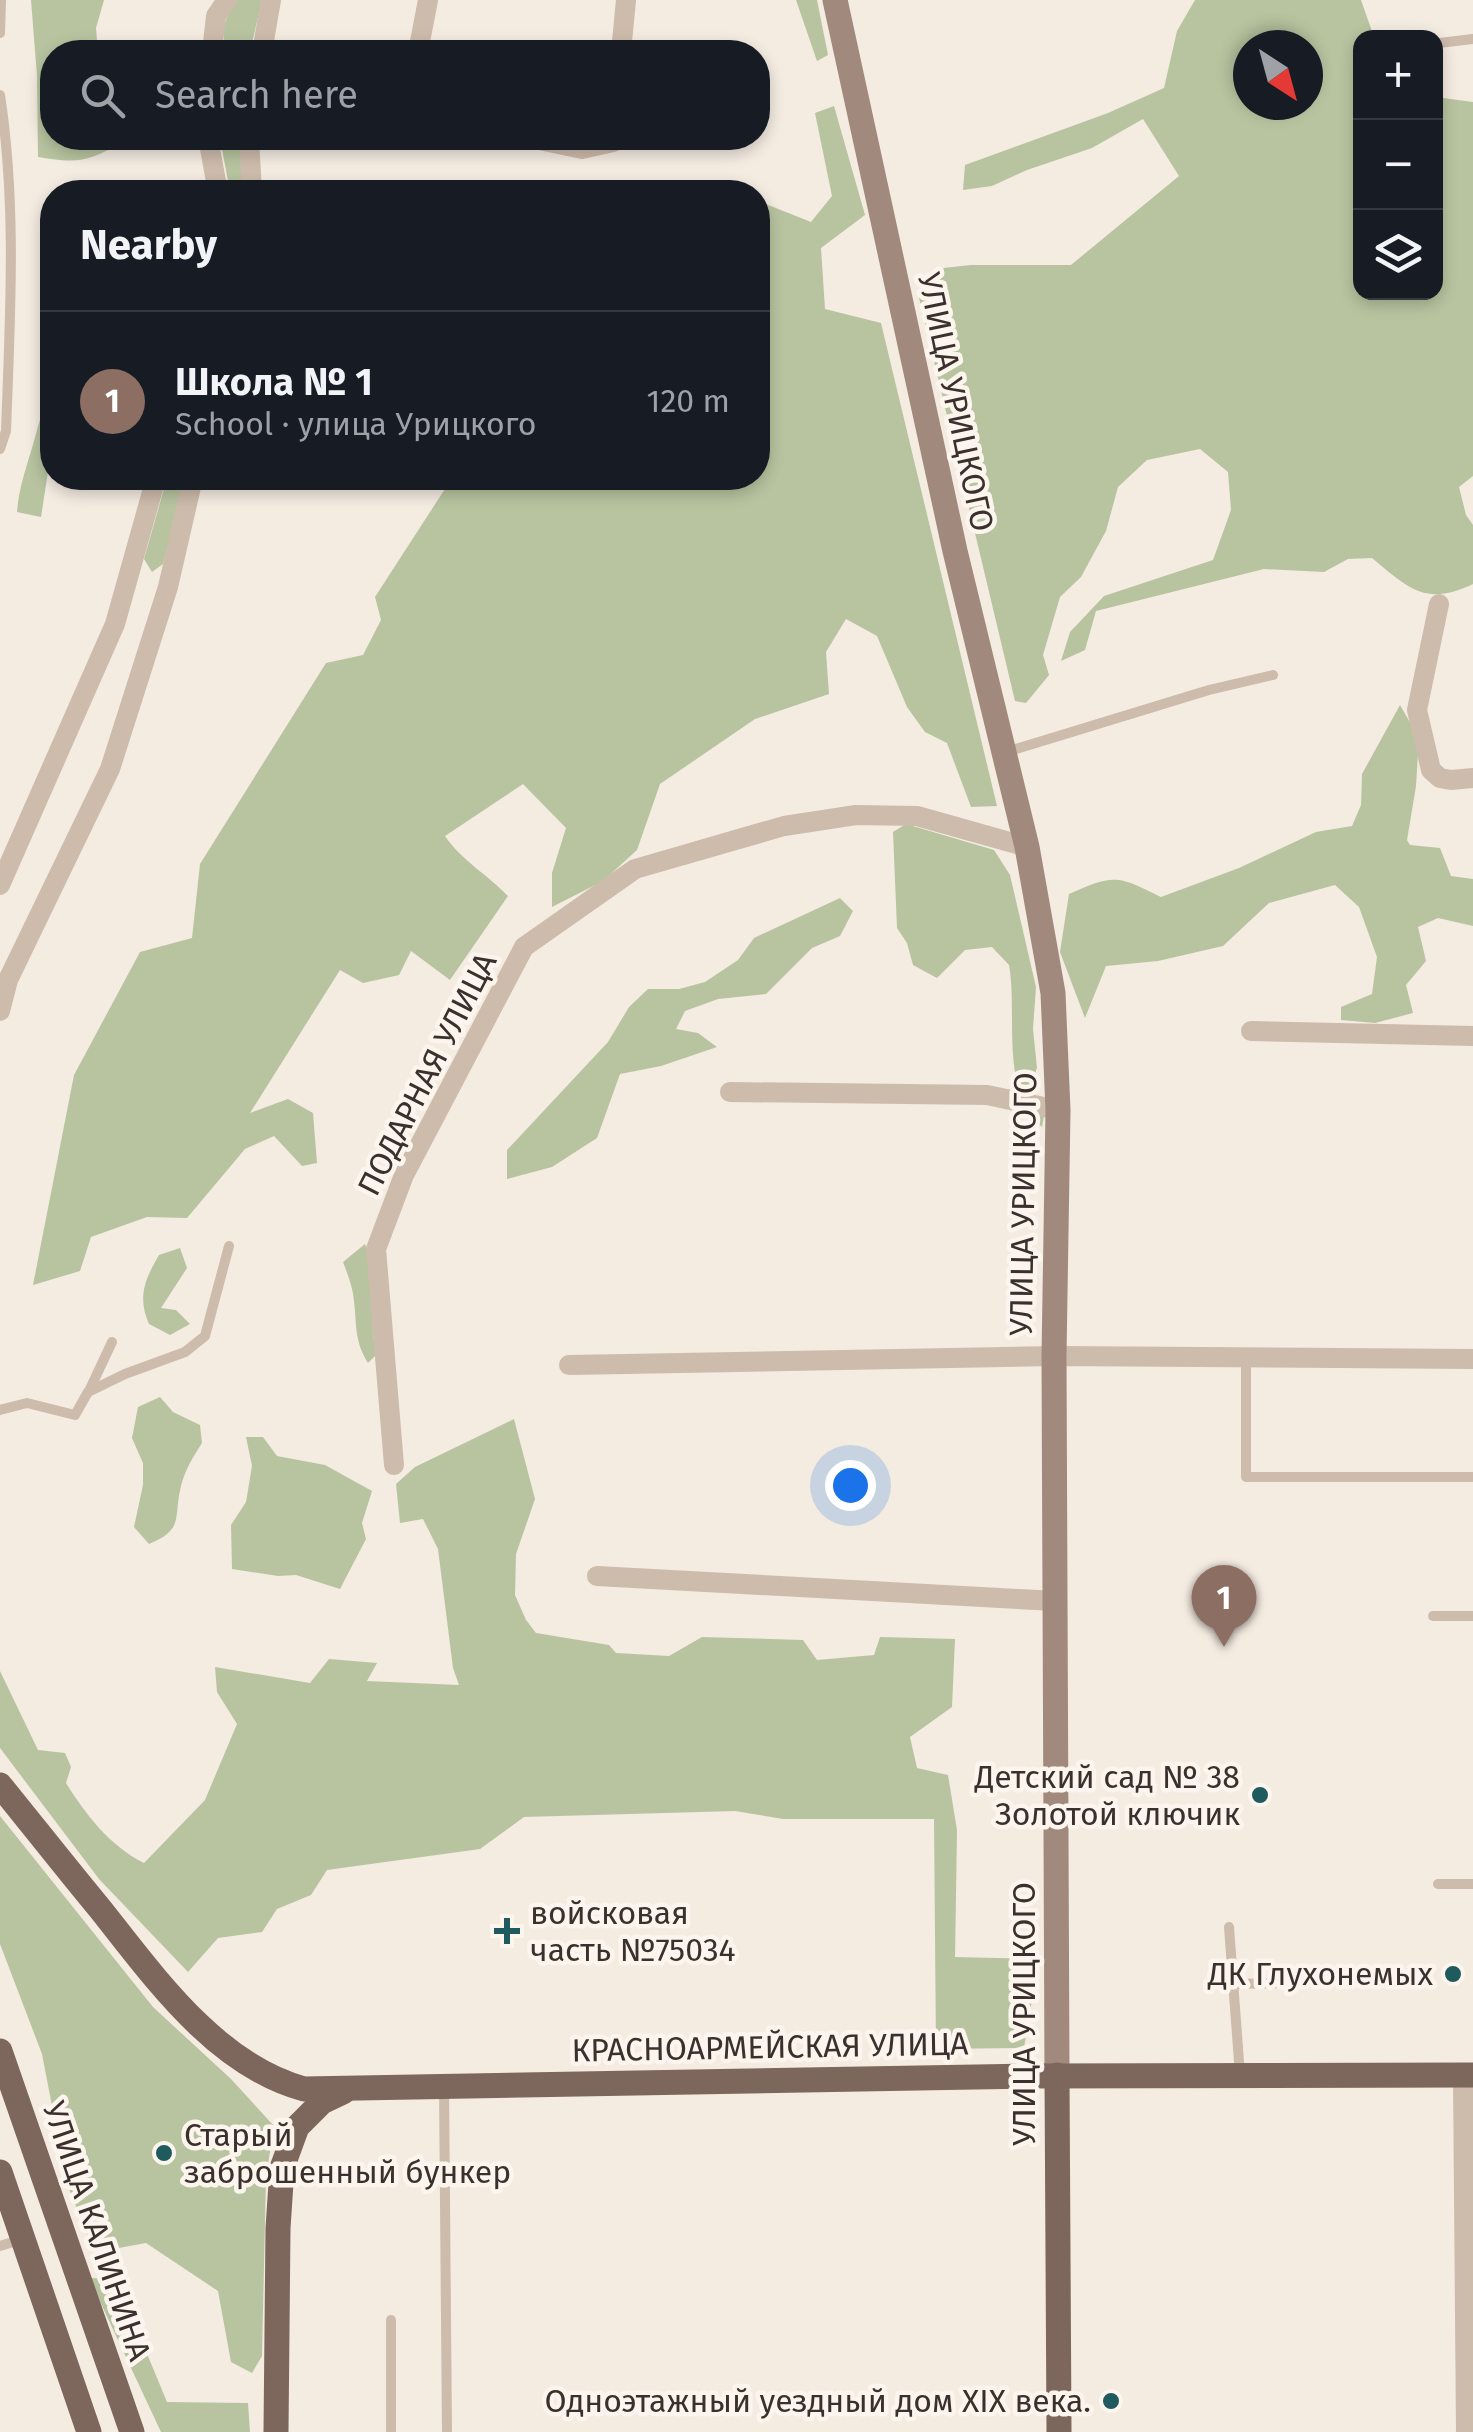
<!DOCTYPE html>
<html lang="en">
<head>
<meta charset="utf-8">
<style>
  :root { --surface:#171b24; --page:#20242c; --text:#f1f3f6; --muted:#9ea1a6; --line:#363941; --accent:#92aeb2 }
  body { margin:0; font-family:"Fira Sans",sans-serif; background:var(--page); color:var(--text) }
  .controls { position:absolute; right:30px; top:30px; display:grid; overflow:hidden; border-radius:20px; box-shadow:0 5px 15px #0003 }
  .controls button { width:90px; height:90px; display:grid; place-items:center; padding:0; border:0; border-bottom:2px solid var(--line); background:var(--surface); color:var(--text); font:50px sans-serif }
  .compass { position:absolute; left:1233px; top:30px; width:90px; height:90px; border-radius:50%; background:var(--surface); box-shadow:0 5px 15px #0003; rotate:144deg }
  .you { position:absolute; left:850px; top:1485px; width:35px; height:35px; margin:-25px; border:8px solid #fff; border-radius:50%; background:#1a73e8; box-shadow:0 0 0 15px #1a73e833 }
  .badge { display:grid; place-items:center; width:65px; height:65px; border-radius:50%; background:var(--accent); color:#fff; font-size:32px; font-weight:700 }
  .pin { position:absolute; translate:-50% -82px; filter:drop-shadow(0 2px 5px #0008) }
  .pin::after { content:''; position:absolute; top:52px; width:35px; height:30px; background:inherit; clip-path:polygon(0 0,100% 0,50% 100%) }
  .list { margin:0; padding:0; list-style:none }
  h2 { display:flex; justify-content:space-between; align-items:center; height:130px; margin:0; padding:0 40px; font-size:42px }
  h2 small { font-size:32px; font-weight:400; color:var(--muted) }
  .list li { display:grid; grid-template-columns:65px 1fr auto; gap:30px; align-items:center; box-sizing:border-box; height:180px; padding:0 40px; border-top:2px solid var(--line) }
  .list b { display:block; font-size:38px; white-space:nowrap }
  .list p { margin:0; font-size:32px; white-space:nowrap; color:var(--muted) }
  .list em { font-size:32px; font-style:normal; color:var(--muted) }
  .icon { flex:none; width:55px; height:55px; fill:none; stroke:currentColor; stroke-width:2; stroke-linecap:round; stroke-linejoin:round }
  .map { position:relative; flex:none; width:1473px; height:2432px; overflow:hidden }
  .search { position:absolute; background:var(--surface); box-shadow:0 5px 15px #0003; left:40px; top:40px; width:730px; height:110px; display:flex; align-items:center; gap:25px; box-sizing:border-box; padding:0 35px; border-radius:40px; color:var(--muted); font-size:38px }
  .panel { position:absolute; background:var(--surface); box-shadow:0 5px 15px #0003; left:40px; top:180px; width:730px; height:310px; border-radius:40px }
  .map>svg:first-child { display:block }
  .green { fill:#b8c4a0; fill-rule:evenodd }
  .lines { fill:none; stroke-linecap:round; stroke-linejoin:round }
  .lane { stroke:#cdbbac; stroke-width:10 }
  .street { stroke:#cdbbac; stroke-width:20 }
  .secondary { stroke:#a18a7d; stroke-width:25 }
  .primary { stroke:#7d675c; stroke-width:25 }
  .poi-dot { fill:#1f5a5e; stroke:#fbf5ee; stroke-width:4 }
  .labels { text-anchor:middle; stroke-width:9; stroke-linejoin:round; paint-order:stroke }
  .street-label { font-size:32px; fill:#3b302b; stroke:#fbf5ee }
  .poi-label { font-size:32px; fill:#3b302b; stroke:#fbf5ee; text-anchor:end }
</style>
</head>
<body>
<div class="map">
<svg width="1473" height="2432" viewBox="0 0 1473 2432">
  <rect width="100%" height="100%" fill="#f4ebe1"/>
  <g class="green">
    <path d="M 31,0 L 104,0 L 96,28 L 98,52 L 52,52 L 52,138 L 121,138 L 121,142 C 89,163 75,163 38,157 L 37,76 Z"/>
    <path d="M 234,0 L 262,0 L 250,52 L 224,52 L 224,25 Z"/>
    <path d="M 796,0 L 817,0 L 828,55 L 817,61 Z"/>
    <path d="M 1195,0 L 1361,0 L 1374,37 L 1360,38 L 1360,292 L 1436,292 L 1436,97 L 1473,102 L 1473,476 L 1459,487 L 1466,515 L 1473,525 L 1473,584 C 1426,607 1408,588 1372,558 L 1348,559 L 1324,572 L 1264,569 L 1096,611 L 1085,650 L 1061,661 L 1070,632 L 1104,596 L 1213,560 L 1231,510 L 1228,472 L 1200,449 L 1147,460 L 1118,487 L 1106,531 L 1081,577 L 1060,597 L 1043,655 L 1049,675 L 1026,703 L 1015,701 L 919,298 L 934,269 L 971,265 L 1071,265 L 1179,176 L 1143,119 L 1092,148 L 1027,170 L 992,186 L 963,190 L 965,165 L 1108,113 L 1164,88 L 1177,31 ZM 1248,45 L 1308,45 L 1308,105 L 1248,105 Z"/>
    <path d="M 834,106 L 865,215 L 821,248 L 825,309 L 881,323 L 997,806 L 971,807 L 947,743 L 925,732 L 907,707 L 877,636 L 846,619 L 826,652 L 829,694 L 755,719 L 660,784 L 637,850 L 603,881 L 552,907 L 552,873 L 566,828 L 523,784 L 445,836 C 461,860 488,875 508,896 L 450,980 L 411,951 L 399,975 L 363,983 L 340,970 L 250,1113 L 288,1099 L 313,1113 L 317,1163 L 302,1166 L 274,1136 L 245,1149 L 187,1218 L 147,1217 L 91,1237 L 80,1271 L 33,1285 L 74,1075 L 140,952 L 192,938 L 200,864 L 326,663 L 363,655 L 381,620 L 375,597 L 452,478 L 516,481 L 517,478 L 758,478 L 758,201 L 811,222 L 832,196 L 815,113 Z"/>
    <path d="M 220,138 L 242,138 L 246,192 L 230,192 Z"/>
    <path d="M 52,386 L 52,446 L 41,517 L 17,512 C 19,486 27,466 34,441 C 40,420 43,406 52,386 Z"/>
    <path d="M 167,478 L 186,478 L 163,564 L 152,572 L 144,559 Z"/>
    <path d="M 1400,705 L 1419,738 L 1416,786 L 1407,840 L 1410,845 L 1440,848 L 1451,876 L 1473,879 L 1473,926 L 1438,918 L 1418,927 L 1426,961 L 1406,985 L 1413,1013 L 1375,1023 L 1341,1020 L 1341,1007 L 1372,994 L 1377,957 L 1359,907 L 1335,885 L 1269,903 L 1223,946 L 1158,961 L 1106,966 L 1085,1018 L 1060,952 L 1069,894 C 1114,874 1117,875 1161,897 L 1239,868 L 1316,832 L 1352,826 L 1361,805 L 1362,774 Z"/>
    <path d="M 906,824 L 994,850 L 1010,875 L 1036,987 L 1033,1029 L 1037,1068 L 1029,1089 L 1044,1116 L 1042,1127 C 999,1090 1018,1015 1009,965 L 992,947 L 965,950 L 937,978 L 913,965 L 907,943 L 897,928 L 893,832 Z"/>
    <path d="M 840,898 L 853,911 L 840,936 L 812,948 L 766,994 L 718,999 L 685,1011 L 676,1029 L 698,1033 L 717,1047 L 661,1066 L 620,1074 L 597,1138 L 552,1167 L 507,1179 L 507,1150 L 608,1042 L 629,1007 L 648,989 L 679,989 L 705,982 L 738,960 L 754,938 Z"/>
    <path d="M 365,1244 C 377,1279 369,1319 376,1355 L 368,1363 C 354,1340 357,1326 354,1301 C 353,1288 348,1275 343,1262 Z"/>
    <path d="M 180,1248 L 187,1268 L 161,1308 L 176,1310 L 190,1324 L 170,1335 L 149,1324 C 137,1297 145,1279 159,1255 Z"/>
    <path d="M 160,1397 L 173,1412 L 200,1425 L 202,1443 C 193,1457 185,1470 181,1486 C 173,1518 185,1529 149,1544 L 134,1527 L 143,1485 L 143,1463 L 132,1438 L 138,1407 Z"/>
    <path d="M 514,1419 L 535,1499 L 516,1554 L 515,1595 L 526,1620 L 536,1633 L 609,1645 L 616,1653 L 669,1656 L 702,1637 L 803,1640 L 817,1660 L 874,1655 L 880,1637 L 955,1639 L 952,1707 L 910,1737 L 917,1768 L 948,1775 L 957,1830 L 955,1957 L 1039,1959 L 1024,2048 L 936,2049 L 934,1819 L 783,1819 L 735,1811 L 524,1817 L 480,1849 L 327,1870 L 311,1895 L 277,1909 L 262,1932 L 218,1938 L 188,1972 L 99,1879 L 0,1748 L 0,1671 L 38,1750 L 65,1753 L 71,1767 L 66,1783 C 86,1815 110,1846 144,1863 L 205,1800 L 237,1724 L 217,1692 L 215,1667 L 310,1683 L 329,1659 L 377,1663 L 367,1681 L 459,1685 L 453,1668 L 438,1549 L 423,1519 L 400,1523 L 396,1484 L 415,1467 Z"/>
    <path d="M 246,1437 L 263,1437 L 277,1456 L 325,1465 L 372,1491 L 362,1523 L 366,1539 L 340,1589 L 296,1575 L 278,1576 L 232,1569 L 231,1525 L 246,1502 L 252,1466 Z"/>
    <path d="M 0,1816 L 153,2007 L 231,2079 L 274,2126 L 266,2177 L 262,2356 L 252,2373 L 231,2362 L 218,2291 L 146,2243 L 108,2250 L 88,2236 L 67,2184 L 42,2054 L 0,1944 Z"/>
    <path d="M 89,2278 L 116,2279 L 167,2402 L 248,2403 L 250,2432 L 161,2432 Z"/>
  </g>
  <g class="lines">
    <g class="lane">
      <path d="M 0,33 L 1,0"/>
      <path d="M 1439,43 L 1473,39"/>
      <path d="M 0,95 C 17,206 10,319 6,431 L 0,449"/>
      <path d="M 1006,752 L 1209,690 L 1273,675"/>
      <path d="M 1246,1357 L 1246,1477 L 1473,1477"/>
      <path d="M 89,1391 L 112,1342"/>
      <path d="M 0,1410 L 27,1403 L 75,1415 L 88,1392 L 125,1374 L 185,1352 L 205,1336 L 229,1246"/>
      <path d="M 1433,1616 L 1473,1616"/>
      <path d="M 1438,1884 L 1473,1884"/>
      <path d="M 1229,1927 L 1240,2075"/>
      <path d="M 1234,1984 L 1341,1982"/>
      <path d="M 444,2086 L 447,2432"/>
      <path d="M 0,2246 L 23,2239"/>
      <path d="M 391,2320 L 391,2432"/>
    </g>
    <g class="street">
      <path d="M 212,52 L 216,16 L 227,0"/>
      <path d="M 262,52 L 271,0"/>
      <path d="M 418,52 L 428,0"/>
      <path d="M 621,52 L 626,0"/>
      <path d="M 208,138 L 218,192"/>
      <path d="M 249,138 L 252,192"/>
      <path d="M 530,138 L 582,149 L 613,142 L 614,138"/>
      <path d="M 1439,604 L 1417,710 L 1431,770 L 1440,778 L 1451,780 L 1473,778"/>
      <path d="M 0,885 L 115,624 L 156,478"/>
      <path d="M 0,1011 L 8,980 L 110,769 L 168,587 L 193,478"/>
      <path d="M 1251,1031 L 1473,1036"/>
      <path d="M 730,1092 L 987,1095 L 1058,1110"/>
      <path d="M 569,1365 L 1054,1356 L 1473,1359"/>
      <path d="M 394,1465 L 376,1249 L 404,1175 L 524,947 L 635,869 L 784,826 L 856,815 L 917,816 L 1027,847"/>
      <path d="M 597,1576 L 1055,1601"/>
      <path d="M 1463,2075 L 1466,2432"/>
    </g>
    <path class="secondary" d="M 835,0 L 955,551 L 1027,847 L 1053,993 L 1058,1110 L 1054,1356 L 1057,2075"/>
    <g class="primary">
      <path d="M 0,1785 C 34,1827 67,1869 101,1910 C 155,1978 216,2065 304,2089 L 1030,2076 L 1473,2075"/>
      <path d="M 0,2051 L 132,2432"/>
      <path d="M 1057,2075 L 1059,2432"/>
      <path d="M 0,2172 L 89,2432"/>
      <path d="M 276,2432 L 278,2228 L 282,2168 L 297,2127 L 322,2102 L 343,2092"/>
    </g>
  </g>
  <g class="poi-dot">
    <circle cx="1260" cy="1795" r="10"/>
    <path d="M502 1916h10v10h10v10h-10v10h-10v-10h-10v-10h10z"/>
    <circle cx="1453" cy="1974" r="10"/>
    <circle cx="164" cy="2153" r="10"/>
    <circle cx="1111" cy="2401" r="10"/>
  </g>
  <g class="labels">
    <g class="street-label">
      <text transform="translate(956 402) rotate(78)" y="11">УЛИЦА УРИЦКОГО</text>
      <text transform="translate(427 1074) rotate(-63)" y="11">ПОДАРНАЯ УЛИЦА</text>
      <text transform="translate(1023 1204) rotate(-89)" y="11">УЛИЦА УРИЦКОГО</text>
      <text transform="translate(1024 2014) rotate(-90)" y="11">УЛИЦА УРИЦКОГО</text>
      <text transform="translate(770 2047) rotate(-1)" y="11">КРАСНОАРМЕЙСКАЯ УЛИЦА</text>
      <text transform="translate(97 2231) rotate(71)" y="11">УЛИЦА КАЛИНИНА</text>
    </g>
    <g class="poi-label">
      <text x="1240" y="1788">Детский сад № 38<tspan x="1240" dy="37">Золотой ключик</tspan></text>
      <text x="530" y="1924" text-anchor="start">войсковая<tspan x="530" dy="37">часть №75034</tspan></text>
      <text x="1433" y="1985">ДК Глухонемых</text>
      <text x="184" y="2146" text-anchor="start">Старый<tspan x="184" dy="37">заброшенный бункер</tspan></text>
      <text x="1091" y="2412">Одноэтажный уездный дом XIX века.</text>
    </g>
  </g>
</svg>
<div class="controls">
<button>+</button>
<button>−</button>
<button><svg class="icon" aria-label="layers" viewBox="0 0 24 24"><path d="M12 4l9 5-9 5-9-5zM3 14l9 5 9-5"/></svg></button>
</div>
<svg class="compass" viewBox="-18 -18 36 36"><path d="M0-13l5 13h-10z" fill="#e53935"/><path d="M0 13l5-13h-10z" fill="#9ea1a6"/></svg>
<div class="you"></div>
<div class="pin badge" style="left:1224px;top:1647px;background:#8d6e63">1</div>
<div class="search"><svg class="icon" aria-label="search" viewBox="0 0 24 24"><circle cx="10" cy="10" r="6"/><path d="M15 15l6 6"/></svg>Search here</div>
<section class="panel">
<h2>Nearby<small></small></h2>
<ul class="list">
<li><span class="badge" style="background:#8d6e63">1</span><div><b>Школа № 1</b><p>School · улица Урицкого</p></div><em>120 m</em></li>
</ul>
</section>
</div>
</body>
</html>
